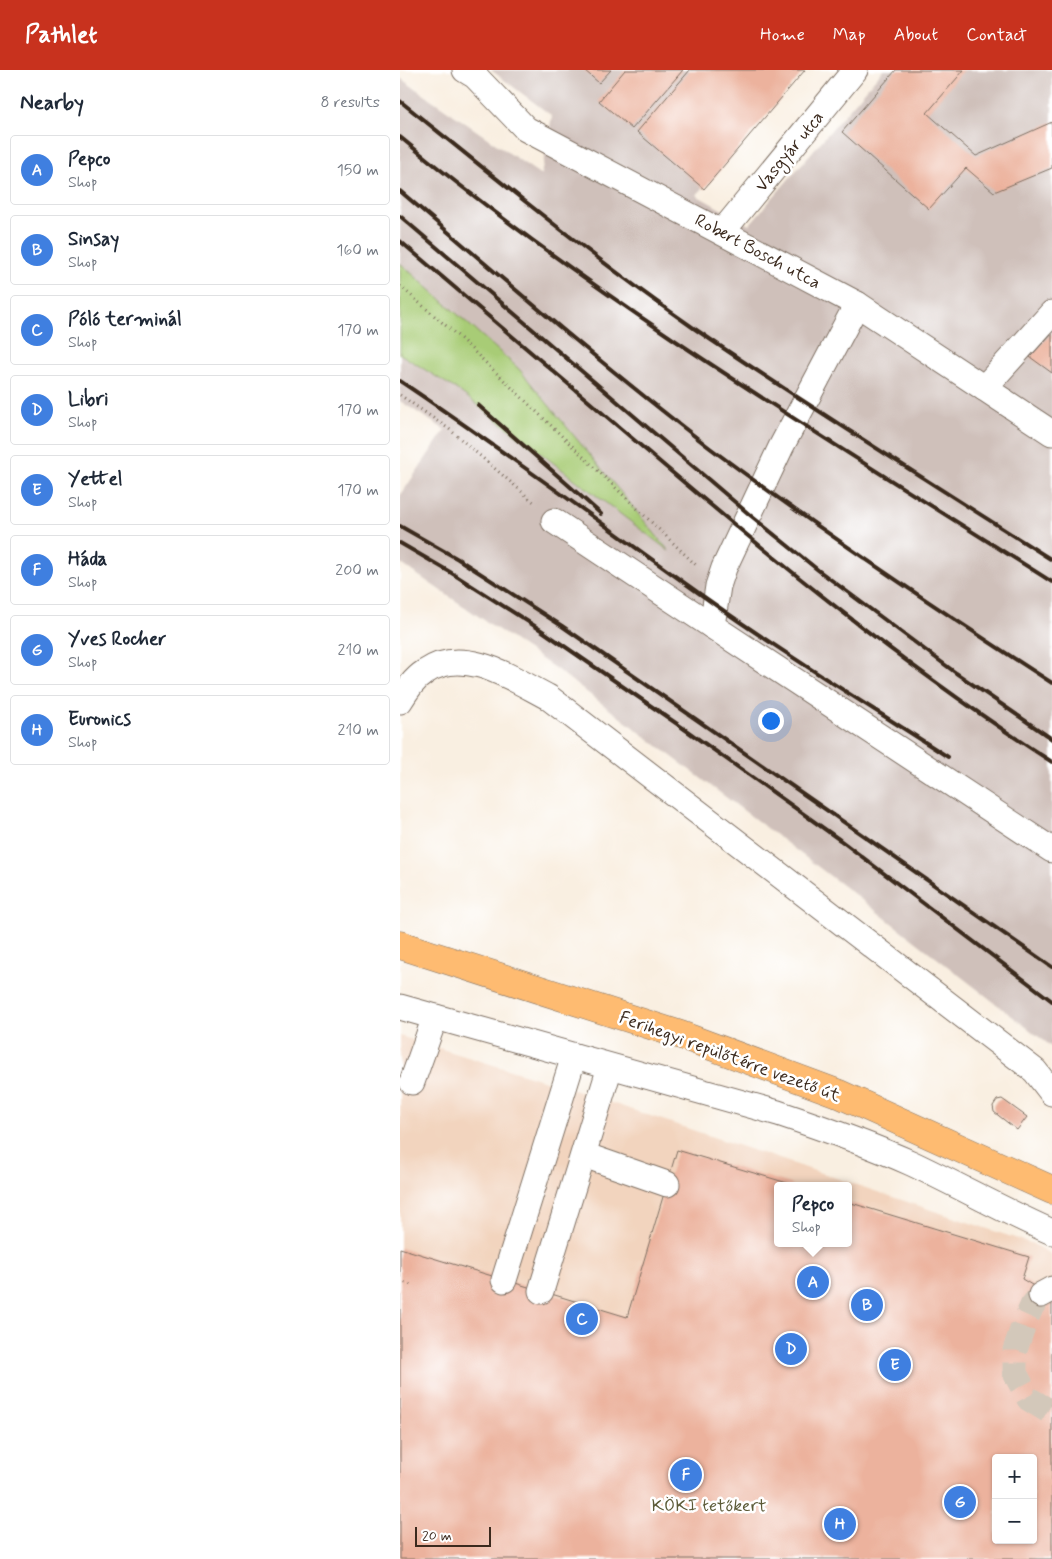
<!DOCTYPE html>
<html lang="en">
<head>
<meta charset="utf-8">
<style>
  :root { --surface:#fff; --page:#f6f6f7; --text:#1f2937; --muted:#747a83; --line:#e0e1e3; --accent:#c8321e }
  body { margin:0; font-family:Mynerve,sans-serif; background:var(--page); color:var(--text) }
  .controls { position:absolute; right:15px; bottom:15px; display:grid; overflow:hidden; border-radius:5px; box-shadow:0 1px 4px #0004 }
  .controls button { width:45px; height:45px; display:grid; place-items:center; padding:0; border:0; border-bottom:1px solid var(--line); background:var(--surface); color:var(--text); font:25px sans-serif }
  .scale { position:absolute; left:15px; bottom:12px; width:76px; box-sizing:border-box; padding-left:5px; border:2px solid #3b2a1e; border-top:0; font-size:14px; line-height:18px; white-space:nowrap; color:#3b2a1e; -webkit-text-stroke:4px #fff; paint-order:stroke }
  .you { position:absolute; left:370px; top:650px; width:18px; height:18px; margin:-12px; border:4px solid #fff; border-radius:50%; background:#1a73e8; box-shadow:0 0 0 8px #1a73e833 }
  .badge { display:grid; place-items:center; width:32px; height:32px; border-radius:50%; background:var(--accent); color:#fff; font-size:16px; font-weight:700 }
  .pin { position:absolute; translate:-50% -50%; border:2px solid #fff; box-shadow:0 1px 5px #0006 }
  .popup { position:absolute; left:374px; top:1112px; width:78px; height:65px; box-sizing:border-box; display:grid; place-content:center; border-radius:5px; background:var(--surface); filter:drop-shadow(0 1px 4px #0005); font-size:16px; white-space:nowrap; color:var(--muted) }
  .popup b { font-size:19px; color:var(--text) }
  .popup::after { content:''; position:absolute; left:50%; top:100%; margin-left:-10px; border:10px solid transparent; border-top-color:var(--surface) }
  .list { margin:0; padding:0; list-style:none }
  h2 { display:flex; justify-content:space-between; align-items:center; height:65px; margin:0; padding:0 20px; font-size:21px }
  h2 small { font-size:16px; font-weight:400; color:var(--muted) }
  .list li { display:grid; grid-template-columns:32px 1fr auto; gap:15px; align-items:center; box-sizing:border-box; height:70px; margin:0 10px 10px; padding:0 10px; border:1px solid var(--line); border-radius:5px }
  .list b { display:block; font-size:19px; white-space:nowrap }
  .list p { margin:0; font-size:16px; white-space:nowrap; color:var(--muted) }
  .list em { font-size:16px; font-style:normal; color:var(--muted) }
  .map { position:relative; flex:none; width:652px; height:1489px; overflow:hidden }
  header { display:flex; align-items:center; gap:30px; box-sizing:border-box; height:70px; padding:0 25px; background:var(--accent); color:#fff }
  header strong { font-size:24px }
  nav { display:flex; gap:28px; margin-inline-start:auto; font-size:18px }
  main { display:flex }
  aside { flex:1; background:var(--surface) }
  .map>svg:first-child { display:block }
  .built { fill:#f2d4be; fill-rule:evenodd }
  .industrial { fill:#cfc0ba }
  .green { fill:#a8cc76; stroke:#727b4a }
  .building { fill:#ecb29d; fill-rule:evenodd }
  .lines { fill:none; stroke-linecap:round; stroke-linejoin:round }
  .minor-tunnel { stroke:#d3c8ba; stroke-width:25; stroke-dasharray:25 12; stroke-linecap:butt }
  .minor-casing { stroke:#7e6f62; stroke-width:27 }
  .major-casing { stroke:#7e6f62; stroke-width:29 }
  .path { stroke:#7e6f62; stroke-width:3; stroke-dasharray:1 4; stroke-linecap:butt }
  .minor { stroke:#fff; stroke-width:25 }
  .major { stroke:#febb71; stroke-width:28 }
  .rail { stroke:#3b2a1e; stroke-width:4 }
  .labels { text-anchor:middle; stroke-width:5; stroke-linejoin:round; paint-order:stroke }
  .street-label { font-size:18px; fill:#3b2a1e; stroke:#fff }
  .park-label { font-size:18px; fill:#5c5b38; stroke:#fff }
</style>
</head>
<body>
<header>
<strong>Pathlet</strong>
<nav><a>Home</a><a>Map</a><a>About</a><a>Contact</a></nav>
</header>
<main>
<aside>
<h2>Nearby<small>8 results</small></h2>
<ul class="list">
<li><span class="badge" style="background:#3f7fe0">A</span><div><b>Pepco</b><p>Shop</p></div><em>150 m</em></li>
<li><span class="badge" style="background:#3f7fe0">B</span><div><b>Sinsay</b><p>Shop</p></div><em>160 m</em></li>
<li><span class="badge" style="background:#3f7fe0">C</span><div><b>Póló terminál</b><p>Shop</p></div><em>170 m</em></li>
<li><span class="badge" style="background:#3f7fe0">D</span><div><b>Libri</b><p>Shop</p></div><em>170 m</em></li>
<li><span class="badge" style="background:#3f7fe0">E</span><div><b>Yettel</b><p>Shop</p></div><em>170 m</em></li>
<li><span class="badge" style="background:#3f7fe0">F</span><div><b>Háda</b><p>Shop</p></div><em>200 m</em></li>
<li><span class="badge" style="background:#3f7fe0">G</span><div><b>Yves Rocher</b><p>Shop</p></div><em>210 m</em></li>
<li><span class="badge" style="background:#3f7fe0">H</span><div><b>Euronics</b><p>Shop</p></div><em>210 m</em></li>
</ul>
</aside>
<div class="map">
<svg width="652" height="1489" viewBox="0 0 652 1489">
  <rect width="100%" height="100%" fill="#fff"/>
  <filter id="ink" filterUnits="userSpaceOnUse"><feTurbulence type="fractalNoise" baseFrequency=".02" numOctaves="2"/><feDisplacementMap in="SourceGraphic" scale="10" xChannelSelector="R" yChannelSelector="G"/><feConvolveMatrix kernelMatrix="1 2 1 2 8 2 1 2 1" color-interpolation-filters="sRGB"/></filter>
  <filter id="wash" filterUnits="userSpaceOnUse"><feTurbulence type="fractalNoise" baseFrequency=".0096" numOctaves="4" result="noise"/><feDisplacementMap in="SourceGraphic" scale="20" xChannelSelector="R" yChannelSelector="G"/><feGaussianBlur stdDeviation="1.12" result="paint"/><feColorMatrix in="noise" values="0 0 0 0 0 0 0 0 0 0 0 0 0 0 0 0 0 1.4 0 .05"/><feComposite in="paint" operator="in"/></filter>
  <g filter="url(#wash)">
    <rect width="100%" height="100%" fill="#f9efe1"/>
    <path class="built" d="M 0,966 L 155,1014 L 633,1174 L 652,1185 L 652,1489 L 0,1489 ZM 378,1116 L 448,1116 L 448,1173 L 378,1173 ZM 596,1388 L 633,1388 L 633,1470 L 596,1470 Z"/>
    <path class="industrial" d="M 91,0 L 405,0 L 296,125 L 349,155 L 483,0 L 652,0 L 652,977 L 458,827 L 156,599 L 0,493 L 0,426 L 45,360 L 0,331 L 0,284 L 59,321 L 119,299 L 0,193 L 0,8 L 141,105 L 152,46 Z"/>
    <path class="green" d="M 0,193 L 119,299 L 269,481 L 59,321 L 0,284 Z"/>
    <g id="blocks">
      <g class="building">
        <path d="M 184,0 L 211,0 L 199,13 Z"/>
        <path d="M 225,0 L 283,0 L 232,59 L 199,31 Z"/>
        <path d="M 290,0 L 405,0 L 304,119 L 237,62 Z"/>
        <path d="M 496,0 L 564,0 L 527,43 L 576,86 L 652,52 L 652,98 L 594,122 L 566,98 L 529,139 L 442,62 Z"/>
        <path d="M 652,263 L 652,303 L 630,287 Z"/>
        <path d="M 602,1029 L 627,1047 L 617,1060 L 594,1042 L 593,1036 L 597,1030 Z"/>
        <path d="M 277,1080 L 394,1115 L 378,1116 L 378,1173 L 448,1173 L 448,1132 L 629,1187 L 622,1209 L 652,1227 L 652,1489 L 0,1489 L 0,1178 L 227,1247 ZM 596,1388 L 633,1388 L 633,1470 L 596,1470 Z"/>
      </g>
    </g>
  </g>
  <g filter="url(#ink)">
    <use href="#blocks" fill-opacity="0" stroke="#7e6f62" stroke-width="1"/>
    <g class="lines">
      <path class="minor-tunnel" d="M 641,1225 L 632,1236 L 624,1254 L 615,1280 L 615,1303 L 629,1329 L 652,1343"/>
      <g class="minor-casing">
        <g id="minor">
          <path d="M 65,0 L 75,6 L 126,59 L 457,234 L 652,363"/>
          <path d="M 322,162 L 455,0"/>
          <path d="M 457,234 L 381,377 L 324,498 L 318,516 L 312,556 L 652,780"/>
          <path d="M 584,318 L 652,243"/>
          <path d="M 154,451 L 312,556"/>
          <path d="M 0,631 C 7,620 14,609 25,602 C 64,575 113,609 148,627 L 635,1001 L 652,1023"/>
          <path d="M 0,937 L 378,1043 C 423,1058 468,1074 511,1093 C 558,1115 604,1141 652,1162"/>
          <path d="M 12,1012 L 35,947"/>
          <path d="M 184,1085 L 267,1114"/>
          <path d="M 104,1210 L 174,986"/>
          <path d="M 141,1221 L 210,997"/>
          <path d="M 641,1225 L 652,1219"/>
        </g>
      </g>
      <g class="major-casing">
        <path id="major" d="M 0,875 L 281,965 L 437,1023 L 652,1120"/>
      </g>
      <g class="path">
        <path d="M 0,216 L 59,267 L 298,497"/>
        <path d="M 0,325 L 49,359 L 136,434"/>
        <path d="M 0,1211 L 14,1216"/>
      </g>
      <use href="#minor" class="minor"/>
      <use href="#major" class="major"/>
      <g class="rail">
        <path d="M 0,31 C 97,109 193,188 295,259 C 412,339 533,414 652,490"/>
        <path d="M 0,67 C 203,235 430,371 652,512"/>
        <path d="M 0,121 C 102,208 203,296 310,378 C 421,461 536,538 652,613"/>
        <path d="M 0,146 L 350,445 L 418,500 L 556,603 L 652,669"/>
        <path d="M 0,171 C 80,239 160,307 240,375 C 372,488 506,598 652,692"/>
        <path d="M 0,311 C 108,383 211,461 317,536 C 392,589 471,637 548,687"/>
        <path d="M 78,335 L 201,444"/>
        <path d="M 0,456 L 58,489 L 162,556 L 652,897"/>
        <path d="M 0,473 L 50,502 L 141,560 L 283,658 L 440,770 L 652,931"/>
      </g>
    </g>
  </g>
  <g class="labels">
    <g class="street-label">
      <text transform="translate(389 81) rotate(-51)" y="6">Vasgyár utca</text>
      <text transform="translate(358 181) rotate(28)" y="6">Robert Bosch utca</text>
      <text transform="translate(330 986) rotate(20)" y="6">Ferihegyi repülőtérre vezető út</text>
    </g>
    <g class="park-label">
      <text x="309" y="1441">KÖKI tetőkert</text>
    </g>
  </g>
</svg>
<div class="controls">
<button>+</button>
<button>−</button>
</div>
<div class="scale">20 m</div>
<div class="you"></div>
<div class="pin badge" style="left:413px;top:1212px;background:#3f7fe0">A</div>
<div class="popup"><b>Pepco</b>Shop</div>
<div class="pin badge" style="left:467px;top:1235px;background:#3f7fe0">B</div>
<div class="pin badge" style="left:182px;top:1249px;background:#3f7fe0">C</div>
<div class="pin badge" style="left:391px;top:1279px;background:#3f7fe0">D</div>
<div class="pin badge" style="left:495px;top:1295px;background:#3f7fe0">E</div>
<div class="pin badge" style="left:286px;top:1405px;background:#3f7fe0">F</div>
<div class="pin badge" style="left:560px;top:1432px;background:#3f7fe0">G</div>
<div class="pin badge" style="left:440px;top:1454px;background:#3f7fe0">H</div>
</div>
</main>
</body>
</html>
